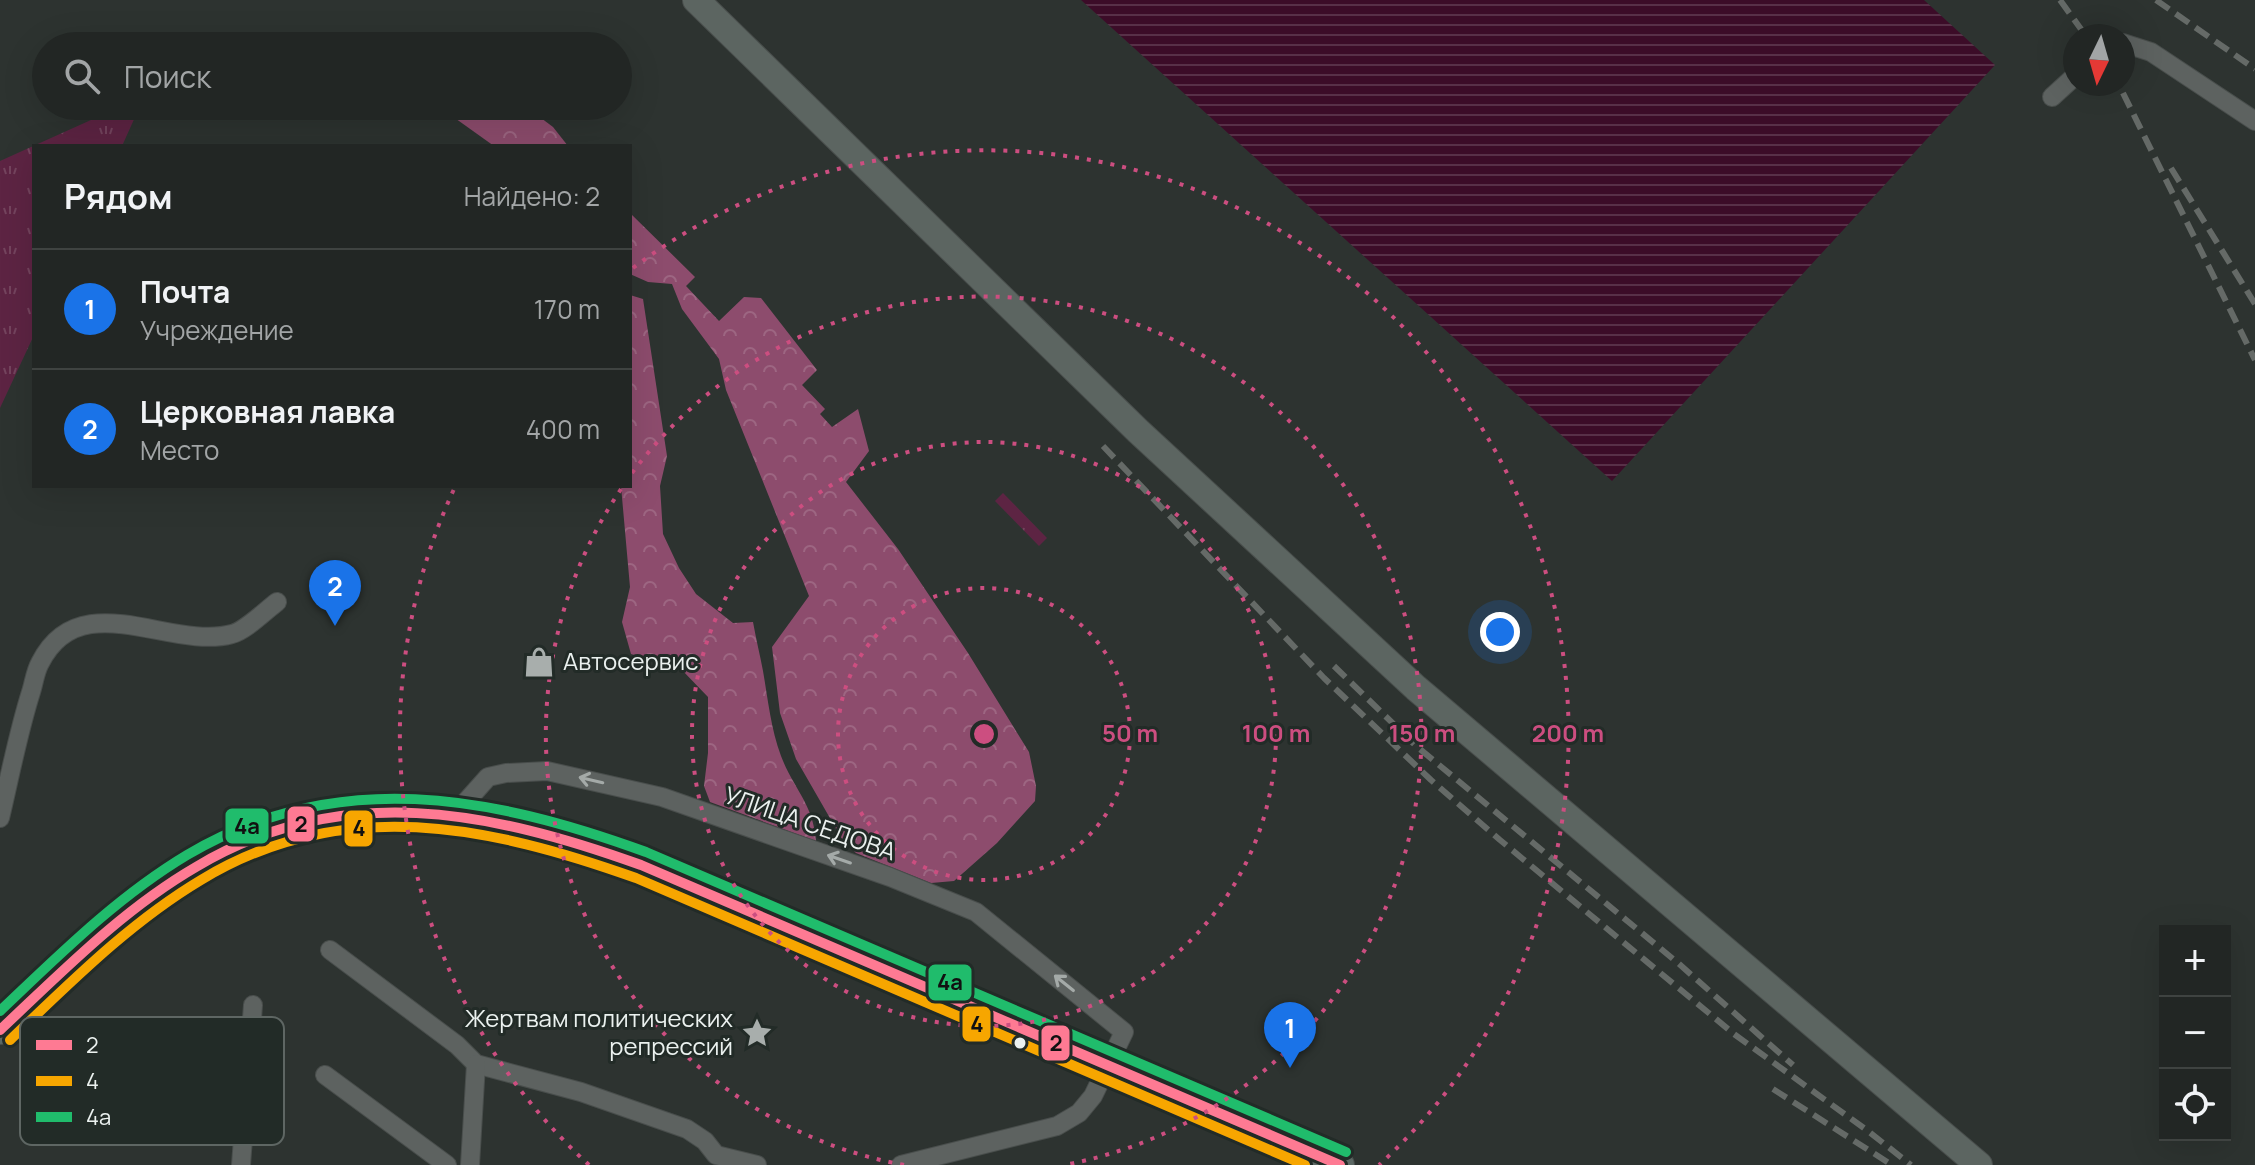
<!DOCTYPE html>
<html lang="ru">
<head>
<meta charset="utf-8">
<style>
  :root { --surface:#222624; --page:#2a2e2c; --text:#f1f3f6; --muted:#a2a5a6; --line:#3f4341; --accent:#1a73e8 }
  body { margin:0; font-family:Manrope,sans-serif; background:var(--page); color:var(--text) }
  .controls { position:absolute; right:24px; bottom:24px; display:grid; overflow:hidden; border-radius:0px; box-shadow:0 8px 32px #0002 }
  .controls button { width:72px; height:72px; display:grid; place-items:center; padding:0; border:0; border-bottom:2px solid var(--line); background:var(--surface); color:var(--text); font:40px sans-serif }
  .compass { position:absolute; left:2063px; top:24px; width:72px; height:72px; border-radius:50%; background:var(--surface); box-shadow:0 8px 32px #0002; rotate:185deg }
  .you { position:absolute; left:1500px; top:632px; width:28px; height:28px; margin:-20px; border:6px solid #fff; border-radius:50%; background:#1a73e8; box-shadow:0 0 0 12px #1a73e833 }
  .badge { display:grid; place-items:center; width:52px; height:52px; border-radius:50%; background:var(--accent); color:#fff; font-size:26px; font-weight:700 }
  .pin { position:absolute; translate:-50% -66px; filter:drop-shadow(0 2px 4px #0008) }
  .pin::after { content:''; position:absolute; top:42px; width:28px; height:24px; background:inherit; clip-path:polygon(0 0,100% 0,50% 100%) }
  .list { margin:0; padding:0; list-style:none }
  h2 { display:flex; justify-content:space-between; align-items:center; height:104px; margin:0; padding:0 32px; font-size:34px }
  h2 small { font-size:26px; font-weight:400; color:var(--muted) }
  .list li { display:grid; grid-template-columns:52px 1fr auto; gap:24px; align-items:center; box-sizing:border-box; height:120px; padding:0 32px; border-top:2px solid var(--line) }
  .list b { display:block; font-size:30px; white-space:nowrap }
  .list p { margin:0; font-size:26px; white-space:nowrap; color:var(--muted) }
  .list em { font-size:26px; font-style:normal; color:var(--muted) }
  .icon { flex:none; width:44px; height:44px; fill:none; stroke:currentColor; stroke-width:2; stroke-linecap:round; stroke-linejoin:round }
  .map { position:relative; flex:none; width:2255px; height:1165px; overflow:hidden }
  .search { position:absolute; background:var(--surface); box-shadow:0 8px 32px #0002; left:32px; top:32px; width:600px; height:88px; display:flex; align-items:center; gap:20px; box-sizing:border-box; padding:0 28px; border-radius:44px; color:var(--muted); font-size:30px }
  .panel { position:absolute; background:var(--surface); box-shadow:0 8px 32px #0002; left:32px; top:144px; width:600px; height:344px; border-radius:0px }
  .map>svg:first-child { display:block }
  .grass { fill:url(#grass-tufts) }
  .forest { fill:url(#forest-crowns) }
  .water { fill:url(#water-rules) }
  .lines { fill:none; stroke-linecap:round; stroke-linejoin:round }
  .street-casing { stroke:#494e4c; stroke-width:20 }
  .secondary-casing { stroke:#494e4c; stroke-width:28 }
  .primary-casing { stroke:#494e4c; stroke-width:30 }
  .street { stroke:#5d6260; stroke-width:18 }
  .secondary { stroke:#5c6561; stroke-width:26 }
  .primary { stroke:#5c6864; stroke-width:28 }
  .rail { stroke:#656a67; stroke-width:6; stroke-dasharray:16 8; stroke-linecap:butt }
  .bus-1-casing { stroke:#222b27; stroke-width:16 }
  .bus-2-casing { stroke:#222b27; stroke-width:16 }
  .bus-3-casing { stroke:#222b27; stroke-width:16 }
  .bus-1 { stroke:#fe7a93; stroke-width:10 }
  .bus-2 { stroke:#f7a600; stroke-width:10 }
  .bus-3 { stroke:#20bc6c; stroke-width:10 }
  .oneway { stroke:#a4aaa8 }
  .ring { fill:none; stroke:#cc4e80; stroke-width:4; stroke-dasharray:4 8 }
  .bus-dot { fill:#ebf1ef; stroke:#222b27; stroke-width:3 }
  .labels { text-anchor:middle; stroke-width:6; stroke-linejoin:round; paint-order:stroke }
  .poi-label { font-size:24px; fill:#ebf1ef; stroke:#222b27; text-anchor:start }
  .street-label { font-size:24px; fill:#ebf1ef; stroke:#222b27 }
  .key { fill:#222b27; stroke:#5e6663; stroke-width:2 }
  .key-label { font-size:22px; fill:#ebf1ef }
  .centre { fill:#cc4e80; stroke:#222b27; stroke-width:4 }
  .ring-label { font-size:24px; text-anchor:middle; font-weight:bold; fill:#cc4e80; stroke:#222b27; stroke-width:6; stroke-linejoin:round; paint-order:stroke }
  .line-badge { stroke:#222b27; stroke-width:3 }
  .pale-badge-label { font-size:22px; text-anchor:middle; font-weight:bold; fill:#111 }
</style>
</head>
<body>
<div class="map">
<svg width="2255" height="1165" viewBox="0 0 2255 1165">
  <defs>
    <pattern id="grass-tufts" width="24" height="20" patternUnits="userSpaceOnUse" patternTransform="scale(2)"><rect width="24" height="20" fill="#5d2443"/><path d="M3 7l-1-3M5 7V3M7 7l1-3M15 17l-1-3M17 17v-4M19 17l1-3" fill="none" stroke="#74445e"/></pattern>
    <pattern id="forest-crowns" width="20" height="18" patternUnits="userSpaceOnUse" patternTransform="scale(2)"><rect width="20" height="18" fill="#8d4c6d"/><path d="M2 6a3 3 0 1 1 6 0M12 15a3 3 0 1 1 6 0" fill="none" stroke="#9d6682"/></pattern>
    <pattern id="water-rules" width="6" height="5" patternUnits="userSpaceOnUse" patternTransform="scale(2)"><rect width="6" height="5" fill="#3c0c28"/><path d="M0 2.5h6" fill="none" stroke="#583048"/></pattern>
  </defs>
  <rect width="100%" height="100%" fill="#2d3330"/>
  <g class="grass">
    <path d="M 122,106 L 140,106 L 122,146 L 34,146 L 34,335 L 0,408 L 0,161 Z"/>
    <path d="M 1003,493 L 1047,538 L 1039,546 L 995,501 Z"/>
  </g>
  <g class="forest">
    <path d="M 452,106 L 525,106 L 553,127 L 568,146 L 494,146 L 445,111 Z"/>
    <path d="M 630,213 L 695,277 L 686,286 L 719,321 L 744,297 L 761,298 L 817,370 L 802,385 L 825,409 L 820,414 L 832,427 L 858,409 L 869,451 L 846,482 L 898,549 L 968,653 L 1029,752 L 1036,786 L 1035,801 L 997,843 L 954,881 L 931,883 L 856,853 L 842,839 L 796,759 L 780,713 L 772,647 L 809,596 L 726,390 L 719,359 L 682,309 L 672,284 L 648,282 L 630,274 Z"/>
    <path d="M 630,295 L 643,299 L 667,456 L 660,486 L 663,534 L 679,568 L 696,594 L 733,623 L 753,622 C 756,639 760,655 763,671 C 768,700 771,729 781,756 C 794,790 813,803 816,841 L 710,802 L 704,786 L 708,753 L 708,697 L 681,669 L 631,654 L 622,622 L 630,587 L 621,486 L 630,486 Z"/>
  </g>
  <path class="water" d="M 1081,0 L 1924,0 L 1995,65 L 1612,481 Z"/>
  <g class="lines">
    <g class="street-casing">
      <g id="street">
        <path d="M 2123,43 L 2151,52 L 2255,121"/>
        <path d="M 2052,97 L 2075,76"/>
        <path d="M 455,814 L 488,777 L 506,773 L 547,771 L 662,797 L 890,877 L 976,912 L 1124,1032 L 1093,1096 L 1079,1113 L 1057,1126 L 901,1165"/>
        <path d="M 0,818 C 10,776 18,733 31,692 C 34,683 35,672 40,663 C 80,583 170,651 232,634 C 245,631 265,611 277,602"/>
        <path d="M 330,950 L 457,1045 L 476,1064 L 581,1092 L 687,1129 L 705,1141 L 716,1155 L 757,1165"/>
        <path d="M 325,1075 L 447,1165"/>
        <path d="M 241,1165 L 253,1005"/>
        <path d="M 470,1165 L 476,1064"/>
      </g>
    </g>
    <g class="secondary-casing">
      <path id="secondary" d="M 696,0 L 1138,431 L 1416,688 L 1979,1165"/>
    </g>
    <g class="primary-casing">
      <path id="primary" d="M 0,1030 C 43,990 85,947 131,912 C 170,881 215,851 262,835 C 391,789 518,818 641,865 L 1340,1165"/>
    </g>
    <use href="#street" class="street"/>
    <use href="#secondary" class="secondary"/>
    <use href="#primary" class="primary"/>
    <g class="rail">
      <path d="M 2060,0 L 2086,36"/>
      <path d="M 2156,0 L 2255,69"/>
      <path d="M 2123,93 L 2255,360"/>
      <path d="M 2171,168 L 2255,304"/>
      <path d="M 1103,446 L 1324,678 L 1431,780 L 1500,840 L 1734,1034 L 1868,1131 L 1911,1165"/>
      <path d="M 1334,666 L 1415,745 L 1678,963 L 1793,1065"/>
      <path d="M 1773,1089 L 1892,1165"/>
    </g>
    <g class="bus-1-casing">
      <path id="bus-1" d="M 0,1030 C 62,972 122,910 196,867 C 341,780 491,811 641,865 L 1340,1165"/>
    </g>
    <g class="bus-2-casing">
      <path id="bus-2" d="M 10,1040 C 70,983 129,923 201,880 C 342,794 490,826 636,878 L 1305,1165"/>
    </g>
    <g class="bus-3-casing">
      <path id="bus-3" d="M 0,1011 C 59,955 117,897 187,855 C 337,766 492,796 646,852 L 1346,1152"/>
    </g>
    <use href="#bus-1" class="bus-1"/>
    <use href="#bus-2" class="bus-2"/>
    <use href="#bus-3" class="bus-3"/>
  </g>
  <defs><path id="oneway-shaft" d="M-6 0H5M1.5-3L5.5 0L1.5 3" fill="none" stroke-width="1.6" stroke-linecap="round" stroke-linejoin="round" transform="scale(2)"/></defs>
  <g class="oneway">
    <use href="#oneway-shaft" transform="translate(591 780) rotate(-167)"/>
    <use href="#oneway-shaft" transform="translate(839 859) rotate(-161)"/>
    <use href="#oneway-shaft" transform="translate(1064 983) rotate(-141)"/>
  </g>
  <g class="ring">
    <circle cx="984" cy="734" r="146"/>
    <circle cx="984" cy="734" r="292"/>
    <path d="M904 1165A438 438 0 0 1 621 489M632 473A438 438 0 1 1 1064 1165"/>
    <path d="M589 1165A584 584 0 0 1 455 487M633 268A584 584 0 0 1 1379 1165"/>
  </g>
  <defs>
    <g id="shop-bare" transform="scale(2.4)"><path d="M-5-2.5h2.3a2.7 3.5 0 0 1 5.4 0H5L5.5 6h-11ZM-1.5-2.5h3a1.5 2.3 0 0 0-3 0Z" fill="#a8aeac" stroke="#222b27" stroke-width="2.5" paint-order="stroke"/></g>
    <g id="sight-bare" transform="scale(2.4)"><path d="M0-6L1.8-2.2L6-1.7L2.9 1.2L3.7 5.4L0 3.3L-3.7 5.4L-2.9 1.2L-6-1.7L-1.8-2.2Z" fill="#a8aeac" stroke="#222b27" stroke-width="2.5" paint-order="stroke"/></g>
  </defs>
  <g fill-rule="evenodd">
    <use href="#shop-bare" x="539" y="662"/>
    <use href="#sight-bare" x="757" y="1033"/>
  </g>
  <circle class="bus-dot" cx="1020" cy="1043" r="7"/>
  <g class="labels">
    <g class="poi-label">
      <text x="563" y="670">Автосервис</text>
      <text x="733" y="1027" text-anchor="end">Жертвам политических<tspan x="733" dy="28">репрессий</tspan></text>
    </g>
    <g class="street-label">
      <text transform="translate(810 824) rotate(19)" y="8">УЛИЦА СЕДОВА</text>
    </g>
  </g>
  <rect x="20" y="1017" width="264" height="128" rx="12" class="key"/>
  <rect x="36" y="1040" width="36" height="10" fill="#fe7a93"/>
  <rect x="36" y="1076" width="36" height="10" fill="#f7a600"/>
  <rect x="36" y="1112" width="36" height="10" fill="#20bc6c"/>
  <g class="key-label">
    <text x="86" y="1053">2</text>
    <text x="86" y="1089">4</text>
    <text x="86" y="1125">4а</text>
  </g>
  <circle cx="984" cy="734" r="12" class="centre"/>
  <g class="ring-label">
    <text x="1130" y="742">50 m</text>
    <text x="1276" y="742">100 m</text>
    <text x="1422" y="742">150 m</text>
    <text x="1568" y="742">200 m</text>
  </g>
  <g class="line-badge">
    <rect x="286" y="805" width="30" height="38" rx="8" fill="#fe7a93"/>
    <rect x="224" y="807" width="46" height="38" rx="8" fill="#20bc6c"/>
    <rect x="343" y="809" width="31" height="39" rx="8" fill="#f7a600"/>
    <rect x="927" y="963" width="46" height="39" rx="8" fill="#20bc6c"/>
    <rect x="961" y="1005" width="31" height="38" rx="8" fill="#f7a600"/>
    <rect x="1040" y="1024" width="31" height="38" rx="8" fill="#fe7a93"/>
  </g>
  <g class="pale-badge-label">
    <text x="301" y="832">2</text>
    <text x="247" y="834">4а</text>
    <text x="359" y="836">4</text>
    <text x="950" y="990">4а</text>
    <text x="977" y="1032">4</text>
    <text x="1056" y="1051">2</text>
  </g>
</svg>
<div class="controls">
<button>+</button>
<button>−</button>
<button><svg class="icon" aria-label="locate" viewBox="0 0 24 24"><circle cx="12" cy="12" r="6"/><path d="M12 2v4M12 18v4M2 12h4M18 12h4"/></svg></button>
</div>
<svg class="compass" viewBox="-18 -18 36 36"><path d="M0-13l5 13h-10z" fill="#e53935"/><path d="M0 13l5-13h-10z" fill="#a2a5a6"/></svg>
<div class="you"></div>
<div class="pin badge" style="left:1290px;top:1068px">1</div>
<div class="pin badge" style="left:335px;top:626px">2</div>
<div class="search"><svg class="icon" aria-label="search" viewBox="0 0 24 24"><circle cx="10" cy="10" r="6"/><path d="M15 15l6 6"/></svg>Поиск</div>
<section class="panel">
<h2>Рядом<small>Найдено: 2</small></h2>
<ul class="list">
<li><span class="badge">1</span><div><b>Почта</b><p>Учреждение</p></div><em>170 m</em></li>
<li><span class="badge">2</span><div><b>Церковная лавка</b><p>Место</p></div><em>400 m</em></li>
</ul>
</section>
</div>
</body>
</html>
